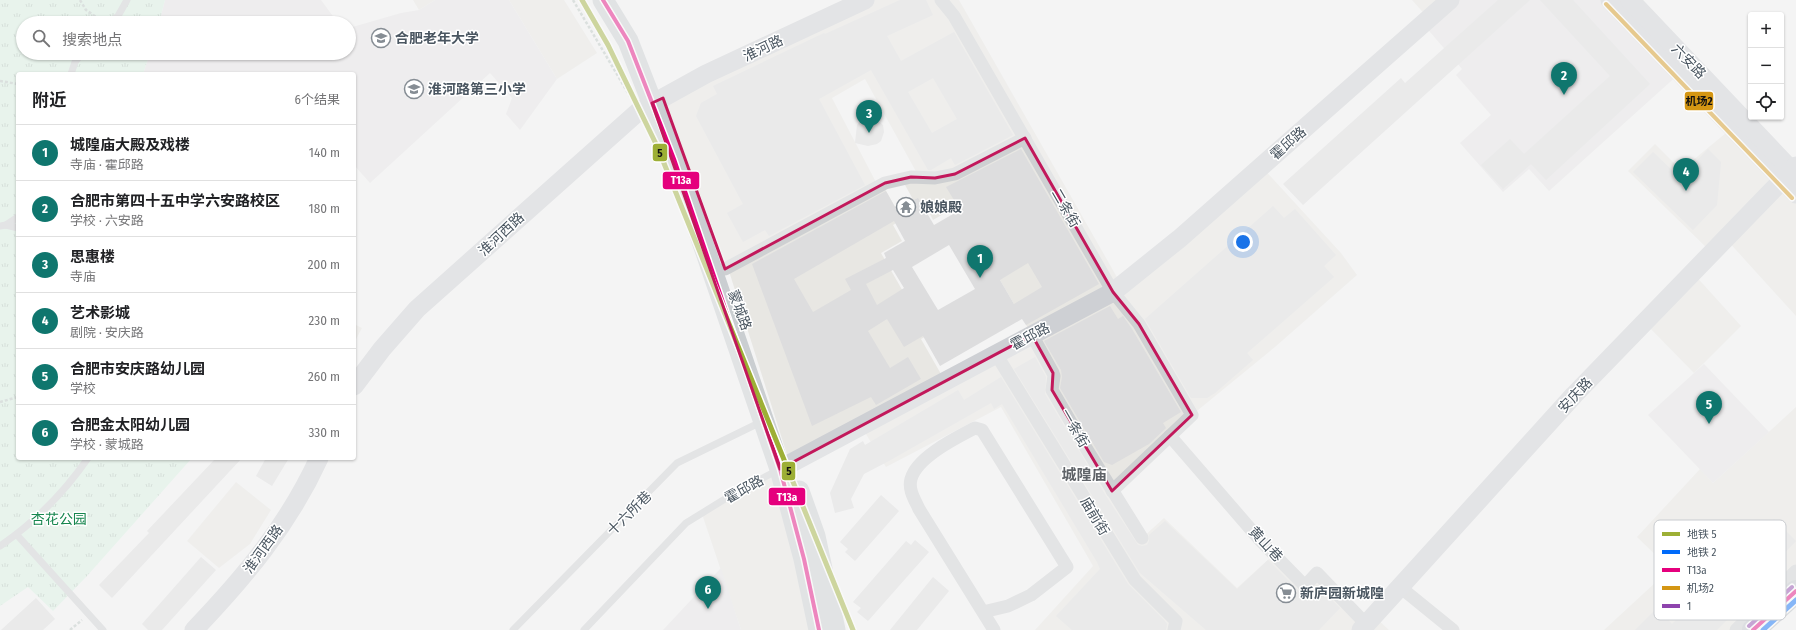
<!DOCTYPE html>
<html lang="zh">
<head>
<meta charset="utf-8">
<style>
  :root { --surface:#fff; --page:#f6f6f6; --text:#202124; --muted:#757577; --line:#e0e0e0; --accent:#0f766e }
  body { margin:0; font-family:"Fira Sans Condensed","Noto Sans SC",sans-serif; background:var(--page); color:var(--text) }
  .controls { position:absolute; right:12px; top:12px; display:grid; overflow:hidden; border-radius:4px; box-shadow:0 1px 3px #0004 }
  .controls button { width:36px; height:36px; display:grid; place-items:center; padding:0; border:0; border-bottom:1px solid var(--line); background:var(--surface); color:var(--text); font:20px sans-serif }
  .you { position:absolute; left:1243px; top:242px; width:14px; height:14px; margin:-10px; border:3px solid #fff; border-radius:50%; background:#1a73e8; box-shadow:0 0 0 6px #1a73e833 }
  .badge { display:grid; place-items:center; width:26px; height:26px; border-radius:50%; background:var(--accent); color:#fff; font-size:13px; font-weight:700 }
  .pin { position:absolute; translate:-50% -33px; filter:drop-shadow(0 1px 2px #0008) }
  .pin::after { content:''; position:absolute; top:21px; width:14px; height:12px; background:inherit; clip-path:polygon(0 0,100% 0,50% 100%) }
  .list { margin:0; padding:0; list-style:none }
  h2 { display:flex; justify-content:space-between; align-items:center; height:52px; margin:0; padding:0 16px; font-size:17px }
  h2 small { font-size:13px; font-weight:400; color:var(--muted) }
  .list li { display:grid; grid-template-columns:26px 1fr auto; gap:12px; align-items:center; box-sizing:border-box; height:56px; padding:0 16px; border-top:1px solid var(--line) }
  .list b { display:block; font-size:15px; white-space:nowrap }
  .list p { margin:0; font-size:13px; white-space:nowrap; color:var(--muted) }
  .list em { font-size:13px; font-style:normal; color:var(--muted) }
  .icon { flex:none; width:22px; height:22px; fill:none; stroke:currentColor; stroke-width:2; stroke-linecap:round; stroke-linejoin:round }
  .map { position:relative; flex:none; width:1796px; height:630px; overflow:hidden }
  .search { position:absolute; background:var(--surface); box-shadow:0 1px 3px #0004; left:16px; top:16px; width:340px; height:44px; display:flex; align-items:center; gap:10px; box-sizing:border-box; padding:0 14px; border-radius:22px; color:var(--muted); font-size:15px }
  .panel { position:absolute; background:var(--surface); box-shadow:0 1px 3px #0004; left:16px; top:72px; width:340px; height:388px; border-radius:4px }
  .map>svg:first-child { display:block }
  .commercial { fill:#e8e7e3; fill-rule:evenodd }
  .education { fill:#e6e5e6 }
  .park { fill:url(#park-tufts) }
  .building { fill:#ddddde; fill-rule:evenodd }
  .lines { fill:none; stroke-linecap:round; stroke-linejoin:round }
  .highway-casing { stroke:#b9bec3; stroke-width:24 }
  .path { stroke:#bcc7c4; stroke-width:2.5; stroke-dasharray:3 2; stroke-linecap:butt }
  .lane { stroke:#ced0d2; stroke-width:7 }
  .street { stroke:#ced0d2; stroke-width:13 }
  .secondary { stroke:#ced0d4; stroke-width:19 }
  .primary { stroke:#caced1; stroke-width:21 }
  .highway { stroke:#bec4c9; stroke-width:22 }
  .bus-1-casing { stroke:#fff; stroke-width:7 }
  .bus-2-casing { stroke:#fff; stroke-width:7 }
  .bus-3-casing { stroke:#fff; stroke-width:7 }
  .bus-1 { stroke:#e5007d; stroke-width:4 }
  .bus-2 { stroke:#d49613; stroke-width:4 }
  .bus-3 { stroke:#8e44ad; stroke-width:4 }
  .metro-1-casing { stroke:#fff; stroke-width:8 }
  .metro-2-casing { stroke:#fff; stroke-width:8 }
  .metro-1 { stroke:#9daf35; stroke-width:5 }
  .metro-2 { stroke:#006bfa; stroke-width:5 }
  .marked { fill:none; stroke:#c2185b; stroke-width:3; stroke-linejoin:round }
  .labels { text-anchor:middle; stroke-width:3; stroke-linejoin:round; paint-order:stroke }
  .poi-label { font-size:14px; font-weight:bold; fill:#4a5661; stroke:#fff; text-anchor:start }
  .street-label { font-size:14px; fill:#4a5661; stroke:#fff }
  .park-label { font-size:14px; fill:#17864f; stroke:#fff }
  .neighbourhood-label { font-size:15px; font-weight:bold; fill:#5f6368; stroke:#fff }
  .key { fill:#fff; stroke:#c9ccd0; stroke-width:1 }
  .key-label { font-size:11px; fill:#4a5661 }
  .line-badge { stroke:#fff; stroke-width:1.5 }
  .badge-label { font-size:11px; text-anchor:middle; font-weight:bold; fill:#fff }
  .pale-badge-label { font-size:11px; text-anchor:middle; font-weight:bold; fill:#111 }
</style>
</head>
<body>
<div class="map">
<svg width="1796" height="630" viewBox="0 0 1796 630">
  <defs>
    <pattern id="park-tufts" width="24" height="20" patternUnits="userSpaceOnUse"><rect width="24" height="20" fill="#d9f2e3"/><path d="M3 7l-1-3M5 7V3M7 7l1-3M15 17l-1-3M17 17v-4M19 17l1-3" fill="none" stroke="#b2c7bb"/></pattern>
  </defs>
  <rect width="100%" height="100%" fill="#f4f4f4"/>
  <g class="commercial">
    <path d="M 413,0 L 435,0 L 419,10 Z"/>
    <path d="M 509,0 L 564,0 L 597,53 L 557,79 Z"/>
    <path d="M 865,0 L 959,0 L 1122,286 L 1262,167 L 1341,253 L 1357,275 L 1275,347 L 1192,415 L 1113,491 L 1142,538 L 1164,518 L 1237,588 L 1273,555 L 1306,591 L 1319,579 L 1366,624 L 1374,616 L 1389,630 L 1035,630 L 1093,566 L 1001,407 L 886,467 L 861,426 L 790,464 L 728,268 L 663,98 ZM 865,79 L 919,177 L 905,185 L 919,210 L 926,206 L 933,220 L 957,206 L 1032,335 L 945,381 L 921,339 L 928,335 L 881,253 L 902,241 L 893,225 L 902,219 L 882,184 L 878,186 L 832,98 Z"/>
    <path d="M 1412,0 L 1450,0 L 1429,19 Z"/>
    <path d="M 1732,128 L 1796,194 L 1796,316 L 1726,239 L 1712,253 L 1628,171 L 1655,144 L 1681,170 Z"/>
    <path d="M 1693,273 L 1741,326 L 1694,373 L 1644,322 Z"/>
    <path d="M 354,324 L 362,328 L 354,343 Z"/>
    <path d="M 1796,407 L 1796,571 L 1736,630 L 1604,630 L 1670,569 L 1637,537 L 1700,469 L 1713,483 Z"/>
    <path d="M 780,469 L 819,630 L 741,630 L 702,514 Z"/>
    <path d="M 236,482 L 271,510 L 250,544 L 219,568 L 187,541 Z"/>
  </g>
  <g class="education">
    <path d="M 165,0 L 321,0 L 338,23 L 159,23 Z"/>
    <path d="M 435,0 L 509,0 L 557,79 L 520,130 L 506,114 L 512,98 L 490,73 L 370,183 L 354,165 L 354,74 L 143,74 L 150,53 L 349,53 L 349,28 L 401,13 L 419,10 Z"/>
    <path d="M 1450,0 L 1610,0 L 1680,73 L 1549,191 L 1529,169 L 1503,192 L 1460,143 L 1491,115 L 1456,75 L 1462,69 L 1423,24 Z"/>
    <path d="M 1704,364 L 1769,432 L 1713,483 L 1648,415 Z"/>
    <path d="M 721,568 L 741,630 L 663,630 Z"/>
  </g>
  <path class="park" d="M 0,0 L 165,0 L 159,23 L 23,23 L 23,53 L 150,53 L 143,74 L 18,74 L 18,458 L 192,458 L 87,576 L 53,611 L 28,587 L 0,606 Z"/>
  <g class="building">
    <path d="M 900,0 L 926,0 L 933,15 L 887,36 L 901,61 L 954,32 L 1013,135 L 955,165 L 951,158 L 931,170 L 928,170 L 871,70 L 819,99 L 865,185 L 769,236 L 765,230 L 743,242 L 727,213 L 743,204 L 696,116 L 701,103 L 717,94 L 713,86 L 824,33 L 825,34 ZM 933,78 L 957,119 L 932,133 L 908,92 Z"/>
    <path d="M 1498,0 L 1530,0 L 1303,205 L 1283,184 L 1401,78 L 1405,83 Z"/>
    <path d="M 1540,0 L 1573,0 L 1650,84 L 1546,180 L 1531,164 L 1503,189 L 1481,165 L 1510,139 L 1524,154 L 1610,76 Z"/>
    <path d="M 868,117 L 877,120 L 883,125 L 884,132 L 881,141 L 877,144 L 868,146 L 855,143 L 857,125 L 863,118 Z"/>
    <path d="M 1021,149 L 1099,284 L 1026,325 L 1022,319 L 940,366 L 923,336 L 904,347 L 887,319 L 868,331 L 890,368 L 908,357 L 921,379 L 876,405 L 871,397 L 812,426 L 752,264 L 886,191 L 895,207 L 912,198 L 914,200 L 918,198 L 934,225 L 960,210 L 946,187 ZM 894,221 L 905,241 L 884,253 L 886,258 L 845,279 L 851,290 L 813,312 L 794,279 ZM 949,245 L 975,289 L 938,310 L 912,267 ZM 1028,263 L 1042,287 L 1014,304 L 1000,280 ZM 893,270 L 904,288 L 877,305 L 866,284 Z"/>
    <path d="M 1708,149 L 1721,162 L 1717,205 L 1693,230 L 1633,172 L 1653,152 L 1680,178 Z"/>
    <path d="M 1273,206 L 1284,218 L 1295,209 L 1336,255 L 1324,266 L 1334,277 L 1247,353 L 1253,360 L 1215,393 L 1207,398 L 1191,398 L 1145,319 Z"/>
    <path d="M 1110,306 L 1118,319 L 1123,316 L 1132,329 L 1181,412 L 1163,423 L 1166,428 L 1149,444 L 1112,465 L 1104,462 L 1060,388 L 1062,377 L 1061,370 L 1044,341 Z"/>
    <path d="M 1035,357 L 1046,377 L 1045,394 L 1106,496 L 1138,545 L 1142,546 L 1147,545 L 1149,541 L 1149,535 L 1165,521 L 1237,589 L 1268,560 L 1300,592 L 1308,594 L 1317,585 L 1340,608 L 1319,630 L 1206,630 L 1140,573 L 1014,369 Z"/>
    <path d="M 1001,377 L 1128,584 L 1164,620 L 1167,624 L 1166,630 L 1072,630 L 1056,616 L 1100,569 L 1097,562 L 1002,404 L 994,409 L 991,403 L 887,462 L 864,474 L 851,499 L 854,508 L 835,513 L 830,493 L 850,449 L 863,441 L 865,445 L 958,390 L 964,400 Z"/>
    <path d="M 216,458 L 242,458 L 112,598 L 99,585 L 149,533 L 147,531 Z"/>
    <path d="M 266,458 L 289,458 L 272,486 L 256,476 Z"/>
    <path d="M 881,495 L 899,511 L 855,561 L 845,552 L 848,549 L 840,542 Z"/>
    <path d="M 1774,519 L 1796,541 L 1742,597 L 1744,599 L 1738,605 L 1740,607 L 1717,630 L 1635,630 L 1657,608 L 1672,624 L 1697,600 L 1689,593 L 1701,581 L 1708,588 Z"/>
    <path d="M 915,540 L 929,552 L 868,621 L 857,612 L 861,608 L 853,602 L 906,541 L 911,545 Z"/>
    <path d="M 201,557 L 216,570 L 162,630 L 148,630 L 142,624 Z"/>
    <path d="M 933,577 L 949,591 L 917,630 L 890,630 Z"/>
    <path d="M 36,598 L 55,619 L 43,630 L 1,630 Z"/>
  </g>
  <g class="lines">
    <g class="highway-casing">
      <path id="highway" d="M 1753,630 L 1796,591"/>
    </g>
    <g class="path">
      <path d="M 80,0 L 86,10 L 102,21"/>
      <path d="M 573,0 L 631,98"/>
      <path d="M 0,81 L 18,84"/>
      <path d="M 18,292 L 18,291"/>
      <path d="M 0,402 L 18,397"/>
      <path d="M 70,630 L 82,620"/>
    </g>
    <g class="lane">
      <path d="M 110,23 L 118,16 L 127,0"/>
      <path d="M 71,74 L 75,62 L 82,53"/>
      <path d="M 6,225 L 18,217"/>
      <path d="M 0,226 L 6,225 L 18,228"/>
      <path d="M 17,535 L 103,630"/>
      <path d="M 0,546 C 35,522 64,493 88,458"/>
      <path d="M 513,630 L 677,463 L 761,422"/>
      <path d="M 584,630 L 686,523 L 733,494 L 778,470"/>
    </g>
    <g class="street">
      <path d="M 941,0 L 954,16 L 1113,292 L 1139,324 L 1192,415 L 1112,491"/>
      <path d="M 725,269 L 885,183 L 911,177 L 935,178 L 955,174 L 1025,138"/>
      <path d="M 1032,335 L 1053,373 L 1054,376 L 1052,390 L 1086,448 L 1142,538"/>
      <path d="M 996,354 L 1135,580 L 1176,621 L 1174,630"/>
      <path d="M 1170,436 L 1260,540 L 1305,586 L 1317,573 L 1366,624"/>
      <path d="M 1400,587 L 1453,630"/>
      <path d="M 983,612 L 1008,606 L 1031,595 L 1067,567 L 982,430 L 975,428 C 956,438 917,457 911,479 C 908,490 915,500 919,509 L 994,630"/>
      <path d="M 1736,630 L 1796,571"/>
    </g>
    <g class="secondary">
      <path d="M 1610,0 L 1796,194"/>
      <path d="M 1630,0 L 1796,175"/>
      <path d="M 354,386 L 382,349 L 417,309 L 639,111 L 706,74 L 865,0"/>
      <path d="M 780,469 L 1113,292 L 1179,239 L 1450,0"/>
      <path d="M 194,630 C 244,578 289,524 319,458"/>
      <path d="M 1361,630 L 1574,395 L 1796,166"/>
    </g>
    <g class="primary">
      <path d="M 603,0 L 628,41 L 674,159 L 780,469 L 804,559 L 819,630"/>
      <path d="M 799,491 L 815,536 L 835,630"/>
    </g>
    <use href="#highway" class="highway"/>
    <g class="bus-1-casing">
      <g id="bus-1">
        <path d="M 603,0 L 628,41 L 674,159 L 780,469 L 804,559 L 819,630"/>
        <path d="M 1753,630 L 1796,591"/>
      </g>
    </g>
    <g class="bus-2-casing">
      <g id="bus-2">
        <path d="M 1606,4 L 1792,198"/>
        <path d="M 1762,630 L 1796,599"/>
      </g>
    </g>
    <g class="bus-3-casing">
      <path id="bus-3" d="M 1749,626 L 1792,587"/>
    </g>
    <use href="#bus-1" class="bus-1"/>
    <use href="#bus-2" class="bus-2"/>
    <use href="#bus-3" class="bus-3"/>
    <g class="metro-1-casing">
      <path id="metro-1" d="M 582,0 L 608,45 L 657,146 L 853,630"/>
    </g>
    <g class="metro-2-casing">
      <path id="metro-2" d="M 1763,630 L 1796,600"/>
    </g>
    <use href="#metro-1" class="metro-1"/>
    <use href="#metro-2" class="metro-2"/>
  </g>
  <path d="M0 0H1796V630H0ZM 663,98 L 725,269 L 885,183 L 911,177 L 935,178 L 955,174 L 1025,138 L 1113,292 L 1139,324 L 1192,415 L 1112,491 L 1052,390 L 1053,373 L 1032,335 L 780,469 L 652,103 Z" fill="#f4f4f4" fill-opacity=".55" fill-rule="evenodd"/>
  <path class="marked" d="M 663,98 L 725,269 L 885,183 L 911,177 L 935,178 L 955,174 L 1025,138 L 1113,292 L 1139,324 L 1192,415 L 1112,491 L 1052,390 L 1053,373 L 1032,335 L 780,469 L 652,103 Z"/>
  <defs>
    <g id="university-ring" transform="scale(1)"><circle r="9.5" fill="#fff" stroke="#868d94" stroke-width="1.5"/><path d="M0-5L7-2L0 1L-7-2ZM-4 1L0 2.5L4 1V4Q0 6-4 4Z" fill="#868d94"/></g>
    <g id="school-ring" transform="scale(1)"><circle r="9.5" fill="#fff" stroke="#868d94" stroke-width="1.5"/><path d="M0-5L7-2L0 1L-7-2ZM-4 1L0 2.5L4 1V4Q0 6-4 4Z" fill="#868d94"/></g>
    <g id="temple-ring" transform="scale(1)"><circle r="9.5" fill="#fff" stroke="#868d94" stroke-width="1.5"/><path d="M0-6L5-2H3V0L6.5 2.5H4V6H1.5V3h-3V6H-4V2.5H-6.5L-3 0V-2H-5Z" fill="#868d94"/></g>
    <g id="supermarket-ring" transform="scale(1)"><circle r="9.5" fill="#fff" stroke="#868d94" stroke-width="1.5"/><path d="M-6-5.5h2.5l.6 2H6L4.5 2H-2.5L-4.4-4H-6ZM-1.5 3.2a1.3 1.3 0 1 0 .1 0ZM3 3.2a1.3 1.3 0 1 0 .1 0Z" fill="#868d94"/></g>
  </defs>
  <g fill-rule="evenodd">
    <use href="#university-ring" x="381" y="38"/>
    <use href="#school-ring" x="414" y="89"/>
    <use href="#temple-ring" x="906" y="207"/>
    <use href="#supermarket-ring" x="1286" y="593"/>
  </g>
  <g class="labels">
    <g class="poi-label">
      <text x="395" y="43">合肥老年大学</text>
      <text x="428" y="94">淮河路第三小学</text>
      <text x="920" y="212">娘娘殿</text>
      <text x="1300" y="598">新庐园新城隍</text>
    </g>
    <g class="street-label">
      <text transform="translate(763 48) rotate(-25)" y="5">淮河路</text>
      <text transform="translate(1689 61) rotate(46)" y="5">六安路</text>
      <text transform="translate(1288 143) rotate(-41)" y="5">霍邱路</text>
      <text transform="translate(1066 208) rotate(60)" y="5">二条街</text>
      <text transform="translate(501 234) rotate(-43)" y="5">淮河西路</text>
      <text transform="translate(740 310) rotate(70)" y="5">蒙城路</text>
      <text transform="translate(1030 336) rotate(-28)" y="5">霍邱路</text>
      <text transform="translate(1575 395) rotate(-47)" y="5">安庆路</text>
      <text transform="translate(1075 428) rotate(60)" y="5">一条街</text>
      <text transform="translate(744 489) rotate(-29)" y="5">霍邱路</text>
      <text transform="translate(629 513) rotate(-45)" y="5">十六所巷</text>
      <text transform="translate(1095 516) rotate(59)" y="5">庙前街</text>
      <text transform="translate(1266 544) rotate(47)" y="5">黄山巷</text>
      <text transform="translate(263 549) rotate(-54)" y="5">淮河西路</text>
    </g>
    <g class="park-label">
      <text x="59" y="524">杏花公园</text>
    </g>
    <g class="neighbourhood-label">
      <text x="1084" y="480">城隍庙</text>
    </g>
  </g>
  <rect x="1654" y="520" width="132" height="100" rx="6" class="key"/>
  <rect x="1662" y="532" width="18" height="4" fill="#9daf35"/>
  <rect x="1662" y="550" width="18" height="4" fill="#006bfa"/>
  <rect x="1662" y="568" width="18" height="4" fill="#e5007d"/>
  <rect x="1662" y="586" width="18" height="4" fill="#d49613"/>
  <rect x="1662" y="604" width="18" height="4" fill="#8e44ad"/>
  <g class="key-label">
    <text x="1687" y="538">地铁 5</text>
    <text x="1687" y="556">地铁 2</text>
    <text x="1687" y="574">T13a</text>
    <text x="1687" y="592">机场2</text>
    <text x="1687" y="610">1</text>
  </g>
  <g class="line-badge">
    <rect x="1684" y="91" width="30" height="20" rx="4" fill="#d49613"/>
    <rect x="652" y="143" width="16" height="19" rx="4" fill="#9daf35"/>
    <rect x="662" y="171" width="38" height="19" rx="4" fill="#e5007d"/>
    <rect x="781" y="461" width="15" height="20" rx="4" fill="#9daf35"/>
    <rect x="768" y="487" width="38" height="19" rx="4" fill="#e5007d"/>
  </g>
  <g class="badge-label">
    <text x="681" y="184">T13a</text>
    <text x="787" y="501">T13a</text>
  </g>
  <g class="pale-badge-label">
    <text x="1699" y="105">机场2</text>
    <text x="660" y="157">5</text>
    <text x="789" y="475">5</text>
  </g>
</svg>
<div class="controls">
<button>+</button>
<button>−</button>
<button><svg class="icon" aria-label="locate" viewBox="0 0 24 24"><circle cx="12" cy="12" r="6"/><path d="M12 2v4M12 18v4M2 12h4M18 12h4"/></svg></button>
</div>
<div class="you"></div>
<div class="pin badge" style="left:980px;top:278px">1</div>
<div class="pin badge" style="left:1564px;top:95px">2</div>
<div class="pin badge" style="left:869px;top:133px">3</div>
<div class="pin badge" style="left:1686px;top:191px">4</div>
<div class="pin badge" style="left:1709px;top:424px">5</div>
<div class="pin badge" style="left:708px;top:609px">6</div>
<div class="search"><svg class="icon" aria-label="search" viewBox="0 0 24 24"><circle cx="10" cy="10" r="6"/><path d="M15 15l6 6"/></svg>搜索地点</div>
<section class="panel">
<h2>附近<small>6个结果</small></h2>
<ul class="list">
<li><span class="badge">1</span><div><b>城隍庙大殿及戏楼</b><p>寺庙 · 霍邱路</p></div><em>140 m</em></li>
<li><span class="badge">2</span><div><b>合肥市第四十五中学六安路校区</b><p>学校 · 六安路</p></div><em>180 m</em></li>
<li><span class="badge">3</span><div><b>思惠楼</b><p>寺庙</p></div><em>200 m</em></li>
<li><span class="badge">4</span><div><b>艺术影城</b><p>剧院 · 安庆路</p></div><em>230 m</em></li>
<li><span class="badge">5</span><div><b>合肥市安庆路幼儿园</b><p>学校</p></div><em>260 m</em></li>
<li><span class="badge">6</span><div><b>合肥金太阳幼儿园</b><p>学校 · 蒙城路</p></div><em>330 m</em></li>
</ul>
</section>
</div>
</body>
</html>
